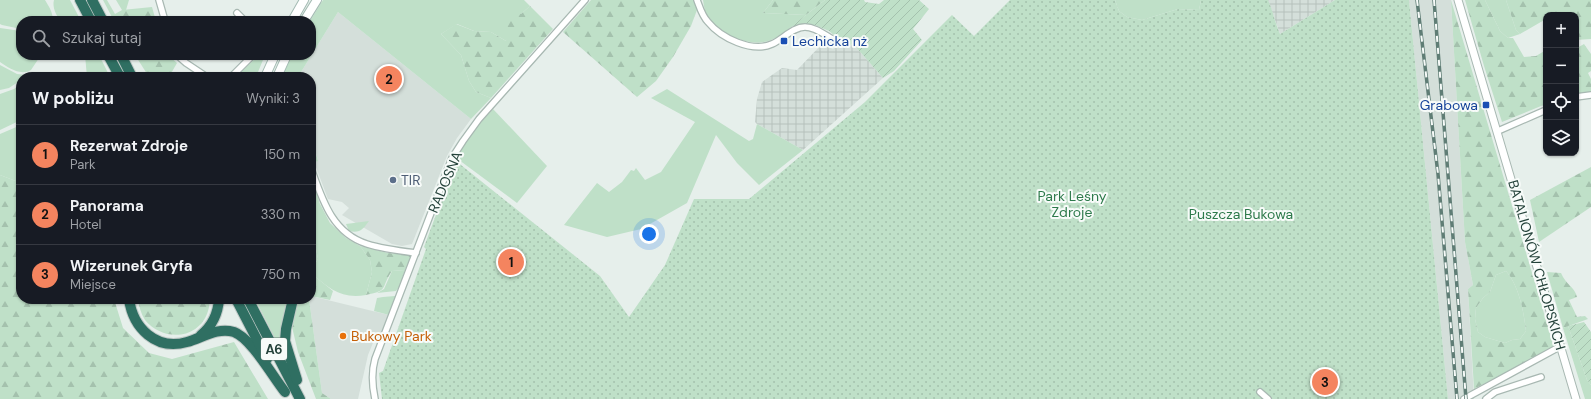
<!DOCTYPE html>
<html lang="pl">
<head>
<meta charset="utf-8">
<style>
  :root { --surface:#171b24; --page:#242831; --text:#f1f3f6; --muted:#9ea1a6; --line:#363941; --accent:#f4845f }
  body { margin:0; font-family:"DM Sans",sans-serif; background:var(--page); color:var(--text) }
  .controls { position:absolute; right:12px; top:12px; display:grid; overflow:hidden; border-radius:8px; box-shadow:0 1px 3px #0004 }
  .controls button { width:36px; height:36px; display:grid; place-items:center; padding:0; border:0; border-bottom:1px solid var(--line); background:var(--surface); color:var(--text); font:20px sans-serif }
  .you { position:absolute; left:649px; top:234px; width:14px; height:14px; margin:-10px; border:3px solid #fff; border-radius:50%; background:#1a73e8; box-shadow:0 0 0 6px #1a73e833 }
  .badge { display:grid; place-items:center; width:26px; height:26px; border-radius:50%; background:var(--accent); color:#111; font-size:13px; font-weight:700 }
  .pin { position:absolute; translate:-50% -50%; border:2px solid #fff; box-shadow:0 1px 4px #0006 }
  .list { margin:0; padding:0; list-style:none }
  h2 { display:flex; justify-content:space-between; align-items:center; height:52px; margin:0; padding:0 16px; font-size:17px }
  h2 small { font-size:13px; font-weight:400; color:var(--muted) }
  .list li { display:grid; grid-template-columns:26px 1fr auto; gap:12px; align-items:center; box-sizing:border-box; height:60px; padding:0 16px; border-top:1px solid var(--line) }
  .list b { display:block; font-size:15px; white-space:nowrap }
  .list p { margin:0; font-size:13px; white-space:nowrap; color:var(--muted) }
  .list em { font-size:13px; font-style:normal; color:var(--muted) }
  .icon { flex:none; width:22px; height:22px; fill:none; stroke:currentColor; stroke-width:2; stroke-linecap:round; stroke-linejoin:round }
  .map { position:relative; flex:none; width:1591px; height:399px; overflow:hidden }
  .search { position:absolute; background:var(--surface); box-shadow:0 1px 3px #0004; left:16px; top:16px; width:300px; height:44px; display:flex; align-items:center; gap:10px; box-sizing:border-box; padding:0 14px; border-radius:16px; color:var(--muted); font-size:15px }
  .panel { position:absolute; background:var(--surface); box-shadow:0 1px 3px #0004; left:16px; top:72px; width:300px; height:232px; border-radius:16px }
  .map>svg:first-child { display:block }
  .built { fill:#d4dfda }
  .industrial { fill:url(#industrial-grid) }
  .grass { fill:#bfe0c8 }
  .forest { fill:url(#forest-firs); fill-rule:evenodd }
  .park { fill:url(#park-dots) }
  .garden { fill:url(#garden-furrows) }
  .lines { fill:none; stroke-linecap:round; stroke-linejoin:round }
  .minor-casing { stroke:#a8b8b2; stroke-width:8 }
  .tertiary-casing { stroke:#a8b8b2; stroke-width:9 }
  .secondary-casing { stroke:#a4bbb3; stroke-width:10 }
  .motorway-casing { stroke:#c2cac8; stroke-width:12 }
  .minor { stroke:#fff; stroke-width:5.5 }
  .tertiary { stroke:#fff; stroke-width:7 }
  .secondary { stroke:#fff; stroke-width:8 }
  .motorway { stroke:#2f6f62; stroke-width:10 }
  .rail-casing { stroke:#5f7d75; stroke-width:3.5 }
  .rail { stroke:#f7fbf9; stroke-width:2; stroke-dasharray:6; stroke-linecap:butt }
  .transit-dot { fill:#1a4fb4; stroke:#f7fbf9; stroke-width:1.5 }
  .service-dot { fill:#5c6f8a; stroke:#f7fbf9; stroke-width:1.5 }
  .food-dot { fill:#e8710a; stroke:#f7fbf9; stroke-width:1.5 }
  .labels { text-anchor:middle; stroke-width:4; stroke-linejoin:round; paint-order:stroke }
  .shield { fill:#f7fbf9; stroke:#637a73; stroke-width:1 }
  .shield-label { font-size:13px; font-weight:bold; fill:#24423a }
  .transit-label { font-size:14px; fill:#164399; stroke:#f7fbf9; text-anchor:start }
  .service-label { font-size:14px; fill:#4e5e75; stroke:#f7fbf9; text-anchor:start }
  .street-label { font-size:14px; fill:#24423a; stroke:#f7fbf9 }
  .park-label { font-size:14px; fill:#2d7a4b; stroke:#f7fbf9 }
  .food-label { font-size:14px; fill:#c56008; stroke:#f7fbf9; text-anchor:start }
</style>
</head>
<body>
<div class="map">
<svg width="1591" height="399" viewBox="0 0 1591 399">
  <defs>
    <pattern id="industrial-grid" width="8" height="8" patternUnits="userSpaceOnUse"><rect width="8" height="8" fill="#d4dfda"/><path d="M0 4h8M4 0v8" fill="none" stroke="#b6c1bc"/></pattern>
    <pattern id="forest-firs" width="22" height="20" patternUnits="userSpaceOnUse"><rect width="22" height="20" fill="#bfe0c8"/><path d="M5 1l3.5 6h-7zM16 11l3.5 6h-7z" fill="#a4c1ad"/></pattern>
    <pattern id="park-dots" width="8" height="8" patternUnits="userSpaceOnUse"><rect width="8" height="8" fill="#bfe0c8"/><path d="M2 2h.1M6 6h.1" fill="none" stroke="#a4c1ad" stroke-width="1.8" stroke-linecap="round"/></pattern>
    <pattern id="garden-furrows" width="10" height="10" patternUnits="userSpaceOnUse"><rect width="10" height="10" fill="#bfe0c8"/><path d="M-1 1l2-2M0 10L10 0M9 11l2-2" fill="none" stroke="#a4c1ad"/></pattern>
  </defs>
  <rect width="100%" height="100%" fill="#e6efeb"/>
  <g class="built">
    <path d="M 1409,0 L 1451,0 L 1465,242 L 1473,285 L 1468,289 L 1474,399 L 1448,399 Z"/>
    <path d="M 338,12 L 471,119 L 457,138 L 447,156 L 412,244 L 402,246 L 392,244 L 342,215 L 349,208 L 342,202 L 328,199 L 314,162 L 318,160 L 311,137 L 311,77 L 298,77 Z"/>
    <path d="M 311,296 L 389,315 L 381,338 L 375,338 L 368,355 L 358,399 L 331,399 L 322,393 L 309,299 L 311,299 Z"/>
  </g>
  <g class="industrial">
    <path d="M 1268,0 L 1335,0 L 1280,34 Z"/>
    <path d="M 841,41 L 855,46 L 883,78 L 803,150 L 757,124 L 755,122 L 757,99 L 762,82 L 782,68 L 797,70 L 822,44 L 833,49 Z"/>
  </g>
  <g class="grass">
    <path d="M 0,0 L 45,0 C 49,7 53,12 53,21 L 21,21 L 21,29 L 2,25 L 0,24 Z"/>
    <path d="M 54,0 L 70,0 L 81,21 L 61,21 C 56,16 52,7 54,0 Z"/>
    <path d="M 116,0 L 129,0 L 126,10 L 122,10 Z"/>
    <path d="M 323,0 L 524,0 L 530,6 L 521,14 L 506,41 L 491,32 L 474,31 L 457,24 L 441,34 L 461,55 L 469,81 L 476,92 L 491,98 L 471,119 L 338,12 L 298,77 L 282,77 L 292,55 L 311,55 L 311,21 L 310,21 Z"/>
    <path d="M 703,0 L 773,0 L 763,13 L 806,15 C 797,22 782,36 771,40 C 751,48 724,36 710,20 C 705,14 704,7 703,0 Z"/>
    <path d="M 1115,0 L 1201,0 L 1199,10 L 1178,9 L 1142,20 L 1127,17 L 1119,11 Z"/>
    <path d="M 1485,0 L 1506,0 L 1516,30 L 1520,34 L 1508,38 L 1500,31 Z"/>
    <path d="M 0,28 L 21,31 L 21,55 L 41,55 L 31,70 C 20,76 9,68 0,62 Z"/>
    <path d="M 85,55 L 99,55 L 110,77 L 87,77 Z"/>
    <path d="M 259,55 L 265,55 L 256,77 L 236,77 Z"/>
    <path d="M 0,65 L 17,74 L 27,75 L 24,77 L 21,77 L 21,80 L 9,88 L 0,90 Z"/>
    <path d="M 21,84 L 21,120 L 0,130 L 0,94 L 14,89 Z"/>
    <path d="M 667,89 L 749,141 L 753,139 L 757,124 L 803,150 L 759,185 L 737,163 L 716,135 L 687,203 L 641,229 L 607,237 L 564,225 L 597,183 L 609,192 L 622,182 L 631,170 L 634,171 L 636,168 L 645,180 L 661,172 L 695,122 L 651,98 Z"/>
    <path d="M 493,109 L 547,166 L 517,203 L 455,157 L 472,132 Z"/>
    <path d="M 21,125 L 21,183 L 0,175 L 0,134 Z"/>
    <path d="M 311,137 L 318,161 L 314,162 L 311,151 Z"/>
    <path d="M 311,176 L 320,204 L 330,223 L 346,238 L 360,246 L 370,260 L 372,272 L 366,295 C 341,299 330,289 312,274 L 312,269 L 318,259 L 311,223 Z"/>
    <path d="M 369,221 C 364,228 360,234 349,231 L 346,224 Z"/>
    <path d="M 405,270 L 399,287 L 396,291 L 377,293 L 384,289 L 392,271 Z"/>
    <path d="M 1506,271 C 1519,286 1524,312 1526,331 L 1520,339 L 1512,340 L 1505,343 L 1485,337 L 1478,332 L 1475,319 L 1476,308 L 1483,298 L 1490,292 L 1496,275 Z"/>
    <path d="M 395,296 L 395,299 L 389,315 L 374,311 L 377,298 L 383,297 Z"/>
    <path d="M 255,299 L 290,299 L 283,352 L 282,352 Z"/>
    <path d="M 1568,326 L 1587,380 L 1591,385 L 1591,399 L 1585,399 L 1563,328 Z"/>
  </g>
  <g class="forest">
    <path d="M 103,0 L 107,0 L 115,14 L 122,10 L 152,7 L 156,21 L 114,21 Z"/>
    <path d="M 591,0 L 694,0 L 697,10 L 691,26 L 673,57 L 656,81 L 637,97 L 563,32 Z"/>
    <path d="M 773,0 L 825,0 L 806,15 L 763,13 Z"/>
    <path d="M 1451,0 L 1554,347 L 1474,389 L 1468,289 L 1473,285 L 1465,242 ZM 1506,271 C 1519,286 1524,312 1526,331 L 1520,339 L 1512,340 L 1505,343 L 1485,337 L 1478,332 L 1475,319 L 1476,308 L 1483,298 L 1490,292 L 1496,275 Z"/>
    <path d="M 1465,0 L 1485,0 L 1500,31 L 1508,38 L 1513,38 L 1524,57 L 1536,56 L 1546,50 L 1546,104 L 1502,122 L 1484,66 Z"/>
    <path d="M 1506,0 L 1591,0 L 1591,39 L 1576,40 L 1576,15 L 1546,15 L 1546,19 L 1520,34 L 1516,30 Z"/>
    <path d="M 530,6 L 553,29 L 491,98 L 476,92 L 469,81 L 461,55 L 441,34 L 456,24 L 474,31 L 491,32 L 506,41 L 508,19 L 515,13 L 521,14 Z"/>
    <path d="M 1584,44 L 1591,54 L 1591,71 L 1588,73 L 1591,79 L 1591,92 L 1578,94 L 1577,48 Z"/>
    <path d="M 135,55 L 168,55 L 177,63 L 169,77 L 149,77 Z"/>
    <path d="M 1591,167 L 1591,207 L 1539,242 L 1530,200 Z"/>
    <path d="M 0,175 L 21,183 L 21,299 L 114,299 L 123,328 L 149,353 L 172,359 L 234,342 L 268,399 L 0,399 Z"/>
    <path d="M 311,223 L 318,259 L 312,269 L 312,274 L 333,291 L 330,300 L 311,296 Z"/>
    <path d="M 360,246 L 388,253 L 413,255 L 405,270 L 392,271 C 380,288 390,290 366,295 L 372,272 L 370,260 Z"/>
    <path d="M 1547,272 L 1561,273 C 1566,285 1574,286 1577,297 L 1569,300 L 1577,317 L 1585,316 L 1588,319 L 1563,328 Z"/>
    <path d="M 138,299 L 209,299 C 210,304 209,307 208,311 C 199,340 163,342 145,320 C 141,314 139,306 138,299 Z"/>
    <path d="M 297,299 L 309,299 L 322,393 L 331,399 L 316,399 L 298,352 L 292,327 Z"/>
  </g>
  <path class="park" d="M 1010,0 L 1115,0 L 1119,11 L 1127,17 L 1142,20 L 1178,9 L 1199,10 L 1201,0 L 1268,0 C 1273,11 1275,23 1280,34 L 1335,0 L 1409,0 L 1448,399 L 382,399 L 379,373 L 383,371 L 426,249 L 424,247 L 456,161 L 600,276 L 629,317 L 665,265 L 694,199 L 749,199 L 865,102 L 952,15 L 974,36 Z"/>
  <g class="garden">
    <path d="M 825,0 L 864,0 L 865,2 L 879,4 L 884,0 L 919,0 L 929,9 L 913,29 L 922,40 L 894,71 L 883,78 L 855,46 L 841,41 L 829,31 L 815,25 L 792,26 Z"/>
    <path d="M 1584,322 L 1591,332 L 1591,385 L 1587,380 L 1568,326 Z"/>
  </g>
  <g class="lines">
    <g class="minor-casing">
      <g id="minor">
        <path d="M 159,0 L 165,21"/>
        <path d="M 697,0 C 700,8 702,16 708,22 C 721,38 752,53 772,44 C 783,39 793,27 805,27 C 816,27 826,36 836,41"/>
        <path d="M 237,13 L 245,21"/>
        <path d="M 177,55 L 186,63 L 207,77"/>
        <path d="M 231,77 L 253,55"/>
        <path d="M 1576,97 L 1591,95"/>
        <path d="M 1498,131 L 1546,110"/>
        <path d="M 311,168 C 322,199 332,233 367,244 C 383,249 400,251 416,253"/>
        <path d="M 1260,392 L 1268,399"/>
        <path d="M 375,399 C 372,385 371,373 375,359 L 452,158 L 463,141 L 479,119 L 585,0"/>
        <path d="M 1464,399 L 1561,346"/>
        <path d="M 1486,399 L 1495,392 L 1541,377"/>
      </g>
    </g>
    <g class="tertiary-casing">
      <path id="tertiary" d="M 1458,0 L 1576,399"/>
    </g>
    <g class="secondary-casing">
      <g id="secondary">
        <path d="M 292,21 L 304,0"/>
        <path d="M 304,21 L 317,0"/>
        <path d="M 265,77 L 275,55"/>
        <path d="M 277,77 L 287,55"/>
      </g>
    </g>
    <g class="motorway-casing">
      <g id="motorway">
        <path d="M 80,0 L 91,21"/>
        <path d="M 92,0 L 103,21"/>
        <path d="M 108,55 L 120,77"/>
        <path d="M 121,55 L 132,77"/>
        <path d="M 129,299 C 133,328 156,351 187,342 C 202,338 217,327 234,332 C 251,338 273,377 285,392"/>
        <path d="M 236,299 L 267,359"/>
        <path d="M 248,299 L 300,399"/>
        <path d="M 293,299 L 286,329 L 285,341 L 297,380"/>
        <path d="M 201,335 C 212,326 218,314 219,299"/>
      </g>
    </g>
    <use href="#minor" class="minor"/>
    <use href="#tertiary" class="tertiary"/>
    <use href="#secondary" class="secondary"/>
    <use href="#motorway" class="motorway"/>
    <g class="rail-casing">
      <g id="rail">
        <path d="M 1417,0 L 1438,174 L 1457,399"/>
        <path d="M 1434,0 L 1466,399"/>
      </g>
    </g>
    <use href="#rail" class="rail"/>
  </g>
  <g class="transit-dot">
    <rect x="780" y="37" width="8" height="8" rx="2"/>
    <rect x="1482" y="101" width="8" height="8" rx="2"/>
  </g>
  <circle class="service-dot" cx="393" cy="180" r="4"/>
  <circle class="food-dot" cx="343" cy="336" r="4"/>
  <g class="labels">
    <rect class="shield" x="261" y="338" width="26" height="22" rx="3"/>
    <g class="shield-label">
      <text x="274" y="354">A6</text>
    </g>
    <g class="transit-label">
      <text x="792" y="46">Lechicka nż</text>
      <text x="1478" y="110" text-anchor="end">Grabowa</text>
    </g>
    <g class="service-label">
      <text x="401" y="185">TIR</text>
    </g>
    <g class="street-label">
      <text transform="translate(445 182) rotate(-67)" y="5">RADOSNA</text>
      <text transform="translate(1537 265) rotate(74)" y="5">BATALIONÓW CHŁOPSKICH</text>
    </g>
    <g class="park-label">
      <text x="1072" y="201">Park Leśny<tspan x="1072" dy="16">Zdroje</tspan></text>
      <text x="1241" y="219">Puszcza Bukowa</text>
    </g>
    <g class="food-label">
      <text x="351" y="341">Bukowy Park</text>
    </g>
  </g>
</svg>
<div class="controls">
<button>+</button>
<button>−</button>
<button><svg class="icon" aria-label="locate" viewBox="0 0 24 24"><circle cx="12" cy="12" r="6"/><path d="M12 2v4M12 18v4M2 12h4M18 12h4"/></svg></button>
<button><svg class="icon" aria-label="layers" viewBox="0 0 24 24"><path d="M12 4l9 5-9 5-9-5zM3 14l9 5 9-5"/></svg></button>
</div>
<div class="you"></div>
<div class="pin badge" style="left:511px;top:262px">1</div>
<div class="pin badge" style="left:389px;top:79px">2</div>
<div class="pin badge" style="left:1325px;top:382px">3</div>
<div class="search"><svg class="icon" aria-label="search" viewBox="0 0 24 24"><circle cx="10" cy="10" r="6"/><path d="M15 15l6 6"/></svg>Szukaj tutaj</div>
<section class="panel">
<h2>W pobliżu<small>Wyniki: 3</small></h2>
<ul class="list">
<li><span class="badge">1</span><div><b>Rezerwat Zdroje</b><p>Park</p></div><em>150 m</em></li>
<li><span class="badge">2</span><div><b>Panorama</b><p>Hotel</p></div><em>330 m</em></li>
<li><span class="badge">3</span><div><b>Wizerunek Gryfa</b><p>Miejsce</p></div><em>750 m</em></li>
</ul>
</section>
</div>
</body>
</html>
